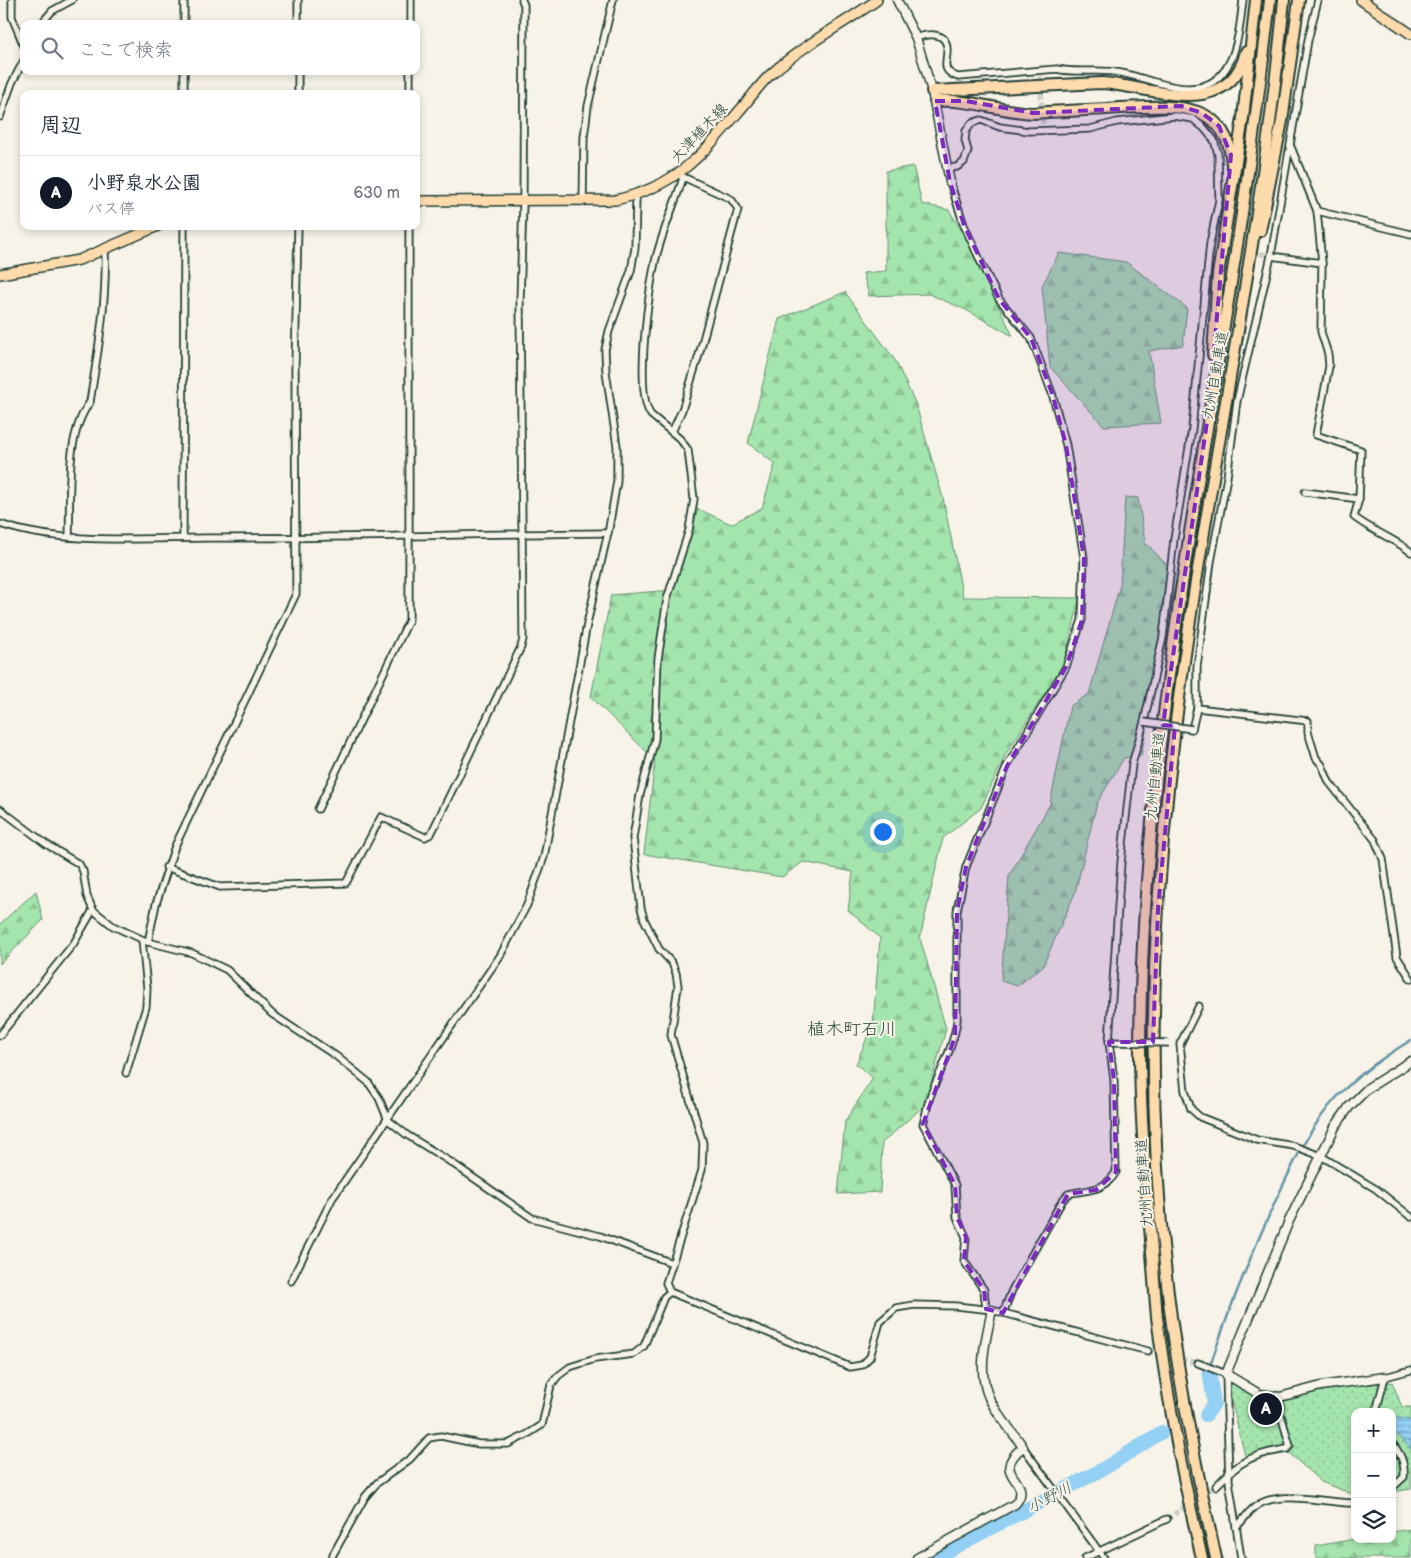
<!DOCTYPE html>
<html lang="ja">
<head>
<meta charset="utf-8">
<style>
  :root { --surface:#fff; --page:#f2f2f3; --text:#1f2937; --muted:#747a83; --line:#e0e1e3; --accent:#111827 }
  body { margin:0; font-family:"Balsamiq Sans","Klee One",sans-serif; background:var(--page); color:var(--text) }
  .controls { position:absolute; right:15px; bottom:15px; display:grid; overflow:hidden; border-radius:10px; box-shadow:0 2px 8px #0003 }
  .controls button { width:45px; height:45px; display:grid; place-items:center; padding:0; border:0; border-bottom:1px solid var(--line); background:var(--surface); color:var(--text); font:25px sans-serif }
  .you { position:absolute; left:882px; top:831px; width:18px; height:18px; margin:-12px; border:4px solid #fff; border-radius:50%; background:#1a73e8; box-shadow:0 0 0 8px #1a73e833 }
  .badge { display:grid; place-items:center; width:32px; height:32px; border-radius:50%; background:var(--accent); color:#fff; font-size:16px; font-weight:700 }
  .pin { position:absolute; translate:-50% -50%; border:2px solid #fff; box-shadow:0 1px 5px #0006 }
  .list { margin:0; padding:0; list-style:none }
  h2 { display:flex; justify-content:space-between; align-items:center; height:65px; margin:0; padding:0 20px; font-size:21px }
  h2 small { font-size:16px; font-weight:400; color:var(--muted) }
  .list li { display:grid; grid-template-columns:32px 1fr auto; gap:15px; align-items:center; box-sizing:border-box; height:75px; padding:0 20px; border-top:1px solid var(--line) }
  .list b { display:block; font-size:19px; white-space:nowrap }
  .list p { margin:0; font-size:16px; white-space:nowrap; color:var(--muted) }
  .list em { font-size:16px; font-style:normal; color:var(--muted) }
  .icon { flex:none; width:28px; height:28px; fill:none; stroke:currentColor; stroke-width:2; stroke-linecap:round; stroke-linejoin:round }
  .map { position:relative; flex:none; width:1411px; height:1558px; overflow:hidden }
  .search { position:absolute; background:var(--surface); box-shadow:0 2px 8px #0003; left:20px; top:20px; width:400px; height:55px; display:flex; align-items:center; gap:12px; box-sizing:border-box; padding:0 18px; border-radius:10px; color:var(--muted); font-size:19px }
  .panel { position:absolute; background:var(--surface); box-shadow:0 2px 8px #0003; left:20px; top:90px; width:400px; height:140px; border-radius:10px }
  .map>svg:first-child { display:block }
  .grass { fill:url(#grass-dots); stroke:#629070 }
  .forest { fill:url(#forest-firs); stroke:#629070 }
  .water { fill:url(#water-rules); stroke:#6595a7 }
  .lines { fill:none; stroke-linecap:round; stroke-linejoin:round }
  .stream { stroke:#6595a7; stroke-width:2.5 }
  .river { stroke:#93d0f4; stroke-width:14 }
  .minor-tunnel { stroke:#cccfc4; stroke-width:5.5; stroke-dasharray:5.5 3; stroke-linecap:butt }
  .minor-casing { stroke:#1f3d34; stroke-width:9 }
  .tertiary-casing { stroke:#1f3d34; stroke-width:11 }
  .primary-casing { stroke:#1f3d34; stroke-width:12 }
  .motorway-casing { stroke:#1f3d34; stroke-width:14 }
  .minor { stroke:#f7f3e8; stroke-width:5.5 }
  .tertiary { stroke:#f7f3e8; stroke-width:8 }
  .primary { stroke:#fedbac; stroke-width:9 }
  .motorway { stroke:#fedbac; stroke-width:10 }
  .minor-bridge-casing { stroke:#1f3d34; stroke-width:9; stroke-linecap:butt }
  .minor-bridge { stroke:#f7f3e8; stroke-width:5.5 }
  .marked { fill:#7b2cbf; fill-opacity:0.2; stroke:#7b2cbf; stroke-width:4; stroke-dasharray:10 6; stroke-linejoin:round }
  .labels { text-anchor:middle; stroke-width:4; stroke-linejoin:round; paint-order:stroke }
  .street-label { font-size:15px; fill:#1f3d34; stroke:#f7f3e8 }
  .water-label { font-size:16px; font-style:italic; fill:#365a5a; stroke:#f7f3e8 }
  .quarter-label { font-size:18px; fill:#1f3d34; stroke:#f7f3e8 }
</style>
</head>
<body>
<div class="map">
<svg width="1411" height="1558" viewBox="0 0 1411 1558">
  <defs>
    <pattern id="grass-dots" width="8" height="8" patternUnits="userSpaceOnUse" patternTransform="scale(1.25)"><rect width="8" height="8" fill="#a4e4ad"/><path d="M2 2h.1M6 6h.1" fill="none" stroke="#8dc495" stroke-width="1.8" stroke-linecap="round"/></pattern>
    <pattern id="forest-firs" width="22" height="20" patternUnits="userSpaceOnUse" patternTransform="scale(1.25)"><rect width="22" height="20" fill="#a4e4ad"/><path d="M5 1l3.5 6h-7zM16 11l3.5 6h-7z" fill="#8dc495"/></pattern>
    <pattern id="water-rules" width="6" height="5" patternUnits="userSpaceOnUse" patternTransform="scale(1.25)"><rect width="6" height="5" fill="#93d0f4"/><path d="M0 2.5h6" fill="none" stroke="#77aac6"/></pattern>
  </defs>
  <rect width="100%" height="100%" fill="#f7f3e8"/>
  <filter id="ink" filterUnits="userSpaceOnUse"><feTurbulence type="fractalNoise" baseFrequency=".02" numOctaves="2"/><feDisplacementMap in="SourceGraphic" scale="10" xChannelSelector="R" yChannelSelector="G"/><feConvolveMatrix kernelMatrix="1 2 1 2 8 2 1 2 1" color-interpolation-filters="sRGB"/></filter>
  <g filter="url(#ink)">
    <path class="grass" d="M 1226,1379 L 1261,1398 L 1288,1399 L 1339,1387 L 1392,1382 L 1402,1407 L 1411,1407 L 1411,1489 L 1392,1492 L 1392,1412 L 1355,1412 L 1355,1495 L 1321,1482 L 1289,1453 L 1246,1460 Z"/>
    <g class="forest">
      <path d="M 913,166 L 922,204 L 949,210 L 967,239 L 1013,336 L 966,310 L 929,294 L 869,296 L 863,273 L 886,271 L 886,171 Z"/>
      <path d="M 1059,253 L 1126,262 L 1187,308 L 1183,345 L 1149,351 L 1161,423 L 1104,426 L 1050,367 L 1042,286 Z"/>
      <path d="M 845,292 L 895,360 L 916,405 L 943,498 L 963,597 L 1080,598 L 1064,663 L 1006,754 L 981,808 L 943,838 L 920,938 L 946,1029 L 925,1105 L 882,1143 L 880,1192 L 838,1194 L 845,1121 L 873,1078 L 856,1064 L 873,1024 L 880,938 L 848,910 L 853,872 L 803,862 L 782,877 L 644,854 L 655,760 L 591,697 L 611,595 L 672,590 L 698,509 L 731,524 L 762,508 L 775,464 L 748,443 L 779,319 Z"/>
      <path d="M 1125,497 L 1138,498 L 1145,542 L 1177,576 L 1141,756 L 1124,758 L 1097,803 L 1075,893 L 1043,966 L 1017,986 L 1001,981 L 1009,876 L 1050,804 L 1070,706 L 1089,694 L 1120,585 Z"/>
      <path d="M 36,891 L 43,920 L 0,964 L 0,924 Z"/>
      <path d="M 1411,1529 L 1411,1558 L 1316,1558 L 1316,1546 L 1355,1539 L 1392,1539 L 1392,1532 Z"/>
    </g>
    <path class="water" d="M 1392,1417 L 1411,1420 L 1411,1449 L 1392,1429 Z"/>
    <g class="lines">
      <path class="stream" d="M 1210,1366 C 1229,1309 1251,1254 1276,1200 C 1293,1164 1309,1128 1336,1098 C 1357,1075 1384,1057 1411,1040"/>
      <g class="river">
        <path d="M 1206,1415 L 1214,1404 L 1209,1370"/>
        <path d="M 934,1558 L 1103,1469 L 1162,1432"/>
      </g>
      <g class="minor-tunnel">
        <path d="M 1040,76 L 1043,124"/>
        <path d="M 1210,243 L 1271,256"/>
        <path d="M 1148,1351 L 1198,1363"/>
        <path d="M 1167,1519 L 1216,1486"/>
      </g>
      <g class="minor-casing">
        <g id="minor">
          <path d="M 12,0 L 12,17 L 24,46"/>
          <path d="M 298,0 L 298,24"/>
          <path d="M 41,24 L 52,11 L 72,0"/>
          <path d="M 184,24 L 184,0"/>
          <path d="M 411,24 L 411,0"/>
          <path d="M 916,38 C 927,34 946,31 947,48 C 948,62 939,70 958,77 L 1057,69 C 1078,74 1099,68 1121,73 C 1143,77 1166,88 1188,88 C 1236,89 1239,33 1243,0"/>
          <path d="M 298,71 L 298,94"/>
          <path d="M 184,94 L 184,71"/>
          <path d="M 410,94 L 410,71"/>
          <path d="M 0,117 L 12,83 L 24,60"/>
          <path d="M 1291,147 L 1317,211 L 1322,263 L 1321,332 L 1328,354 L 1329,366 L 1316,435 L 1361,450 L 1359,499 L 1354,517 C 1372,531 1393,538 1411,552"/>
          <path d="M 947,168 L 957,167 L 964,162 L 968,151 L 965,140 L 966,131 L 972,123 L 981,120 L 1000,127 L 1029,131 L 1090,129 L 1117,122 L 1175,116 L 1193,119 L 1204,128 L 1214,140 L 1218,154 L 1219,200 L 1210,243 L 1192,429 L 1174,539 L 1163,637 L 1144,722 L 1132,764 L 1121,862 L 1109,1042 L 1114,1080 L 1116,1172 C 1104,1192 1088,1189 1068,1194 L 1062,1201 L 1012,1290 L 1003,1313"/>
          <path d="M 683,178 C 675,203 664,228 657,254 C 649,283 634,393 651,415 L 680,439 L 688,450 L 694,499 L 689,530 L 667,599 L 658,659 L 655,739 L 640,795 L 633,838 L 641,908 L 644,919 L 659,949 L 672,963 L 676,973 L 678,986 L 671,1035 L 703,1143 L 702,1170 L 666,1283 L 670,1292 L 850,1367 L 862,1365 L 870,1357 L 880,1322 L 896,1308 L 914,1305 L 956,1306 L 992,1310 L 1148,1351"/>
          <path d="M 950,182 L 964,225 L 984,269 L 999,299 L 1031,338 L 1052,393 L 1066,445 L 1084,558 L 1082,620 L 1066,667 L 1007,766 L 966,867 L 957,911 L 957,1021 C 953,1050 940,1070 930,1097 C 927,1105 926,1115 923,1124 L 955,1185 L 957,1217 L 966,1237 L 964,1261 L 984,1290 L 986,1309"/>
          <path d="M 583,202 L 584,137 L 588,106 L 613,0"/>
          <path d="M 1317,211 L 1411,234"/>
          <path d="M 1271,256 L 1322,263"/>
          <path d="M 672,432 L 682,410 L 699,355 L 738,209 L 731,199 L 681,176"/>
          <path d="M 1305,492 L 1359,499"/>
          <path d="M 0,524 C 60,545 143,538 207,538 C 341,538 474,534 608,533"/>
          <path d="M 69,537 C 71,496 64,437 90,402 C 98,351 107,302 105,250"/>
          <path d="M 183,538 L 184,226"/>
          <path d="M 1197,708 L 1308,721 L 1308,732 L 1316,758 L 1322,765 L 1329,782 L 1375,840 L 1383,859 L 1397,957 L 1411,979"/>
          <path d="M 1192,729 L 1197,708 L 1197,667 L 1211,562 L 1227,477 L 1237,401 L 1271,256 L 1308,40 L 1318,0"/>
          <path d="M 0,809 L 46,844 L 79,864 L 83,871 L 87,896 L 93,910 L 113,926 L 148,942 L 192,953 L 227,970 L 272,1014 L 336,1056 L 368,1082 L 379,1098 L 388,1120 L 407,1135 L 449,1161 L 532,1218 L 600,1236 L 672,1263"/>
          <path d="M 318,809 L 409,620 L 409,226"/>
          <path d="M 166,867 L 220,887 L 346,883 L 381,817 L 425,837 L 431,834 L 521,647 L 523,639 L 520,301 L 523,202 L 524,5 L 522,0"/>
          <path d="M 148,942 L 156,904 L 175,846 L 296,594 L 295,367 L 298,226"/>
          <path d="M 1199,1006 L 1180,1044 L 1185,1091 L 1191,1109 L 1200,1117 L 1257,1140 L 1294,1146 L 1321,1156 L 1376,1189 L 1411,1217"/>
          <path d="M 0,1035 L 74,943 L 93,910"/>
          <path d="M 126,1073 L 146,1007 L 147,988 L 142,940"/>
          <path d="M 291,1281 L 332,1199 L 500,956 L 527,905 L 544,857 L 587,624 L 609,528 L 617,481 L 617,446 L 606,372 L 605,350 L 609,331 L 631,271 L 635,248 L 636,196"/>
          <path d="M 1198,1363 L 1226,1374 L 1229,1481 L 1241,1558"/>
          <path d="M 1376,1412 L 1385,1377 L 1411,1370"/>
          <path d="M 1392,1443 C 1401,1454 1405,1463 1404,1477 L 1392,1488"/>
          <path d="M 1023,1447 L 1104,1558"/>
          <path d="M 1216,1486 C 1240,1461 1252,1454 1287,1449 L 1290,1446 L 1280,1412 L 1280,1397"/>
          <path d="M 1236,1527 C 1243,1521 1248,1512 1255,1507 C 1279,1488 1326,1504 1355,1503"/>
          <path d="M 331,1558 L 365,1497 L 377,1483 L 410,1459 L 429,1438 L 441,1436 L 479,1444 L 508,1444 L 528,1434 L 542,1425 L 551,1385 L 558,1376 L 570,1367 L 595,1359 L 634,1354 L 644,1346 L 664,1297 L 670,1292"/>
          <path d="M 1085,1558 L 1167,1519"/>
        </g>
      </g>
      <g class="tertiary-casing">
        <g id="tertiary">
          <path d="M 897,0 L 916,38 L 932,91 L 950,182"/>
          <path d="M 1385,1377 L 1321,1386 L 1280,1397 L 1259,1394 L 1226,1374 L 1289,1221 L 1335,1127 L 1349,1107 L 1368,1088 L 1411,1061"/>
          <path d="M 917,1558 L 1015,1504 C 1036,1480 987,1476 1023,1447 C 1013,1432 999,1417 990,1400 C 976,1372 986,1339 992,1310"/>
        </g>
      </g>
      <g class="primary-casing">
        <g id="primary">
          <path d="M 1361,0 L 1411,34"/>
          <path d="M 416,201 L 615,200 C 680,186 705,151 746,103 C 754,93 762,82 771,74 C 803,45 842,25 877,0"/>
          <path d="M 0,274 L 79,260 L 158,226"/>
        </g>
      </g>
      <g class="motorway-casing">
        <g id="motorway">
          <path d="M 932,91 L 1102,83 C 1150,86 1228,122 1246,52"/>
          <path d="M 935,101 C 973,99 997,111 1033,113 C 1063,111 1092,110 1121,108 C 1170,106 1228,98 1232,165"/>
          <path d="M 1260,231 L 1282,121 L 1299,0"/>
          <path d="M 1213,355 L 1218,274 L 1243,118 L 1256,0"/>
          <path d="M 1202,1558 C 1183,1479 1167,1398 1157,1317 C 1154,1283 1152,1249 1149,1215 C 1144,1160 1140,1105 1140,1049 C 1141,783 1193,520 1235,258 C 1249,173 1260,86 1270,0"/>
          <path d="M 1216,1558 C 1198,1478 1182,1398 1171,1317 C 1148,1143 1149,964 1168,789 C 1196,525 1259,265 1284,0"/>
        </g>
      </g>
      <use href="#minor" class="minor"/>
      <use href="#tertiary" class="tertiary"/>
      <use href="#primary" class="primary"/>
      <use href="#motorway" class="motorway"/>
      <g class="minor-bridge-casing">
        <g id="minor-bridge">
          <path d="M 1144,722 L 1192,729"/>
          <path d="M 1109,1042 L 1169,1043"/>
        </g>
      </g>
      <use href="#minor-bridge" class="minor-bridge"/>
    </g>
  </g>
  <path class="marked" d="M 935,101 L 966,101 L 1033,113 L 1181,106 L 1202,113 L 1219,126 L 1231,155 L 1209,408 L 1163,725 L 1175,726 L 1158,909 L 1153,1042 L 1109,1042 L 1114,1080 L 1116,1172 L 1096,1190 L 1068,1194 L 1003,1313 L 986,1309 L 984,1290 L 964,1261 L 966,1237 L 957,1217 L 955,1185 L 923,1124 L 955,1037 L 957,911 L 966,867 L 1007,766 L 1066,667 L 1082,620 L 1084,558 L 1066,445 L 1052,393 L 1031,338 L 999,299 L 964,225 L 950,182 Z"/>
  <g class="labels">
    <g class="street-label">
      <text transform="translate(699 133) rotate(-47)" y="5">大津植木線</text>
      <text transform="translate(1215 375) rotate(-80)" y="5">九州自動車道</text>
      <text transform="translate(1155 776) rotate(-84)" y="5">九州自動車道</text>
      <text transform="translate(1144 1183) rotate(-94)" y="5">九州自動車道</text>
    </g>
    <g class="water-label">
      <text transform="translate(1049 1497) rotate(-28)" y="6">小野川</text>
    </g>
    <g class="quarter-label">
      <text x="852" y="1035">植木町石川</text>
    </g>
  </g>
</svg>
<div class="controls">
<button>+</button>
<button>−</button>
<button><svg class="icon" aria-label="layers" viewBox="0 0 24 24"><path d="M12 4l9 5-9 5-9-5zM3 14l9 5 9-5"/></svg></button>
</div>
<div class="you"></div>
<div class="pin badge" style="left:1266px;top:1409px">A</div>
<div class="search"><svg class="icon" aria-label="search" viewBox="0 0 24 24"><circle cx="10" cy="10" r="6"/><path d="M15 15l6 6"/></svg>ここで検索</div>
<section class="panel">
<h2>周辺<small></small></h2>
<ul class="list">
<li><span class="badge">A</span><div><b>小野泉水公園</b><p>バス停</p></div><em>630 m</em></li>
</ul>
</section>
</div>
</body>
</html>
